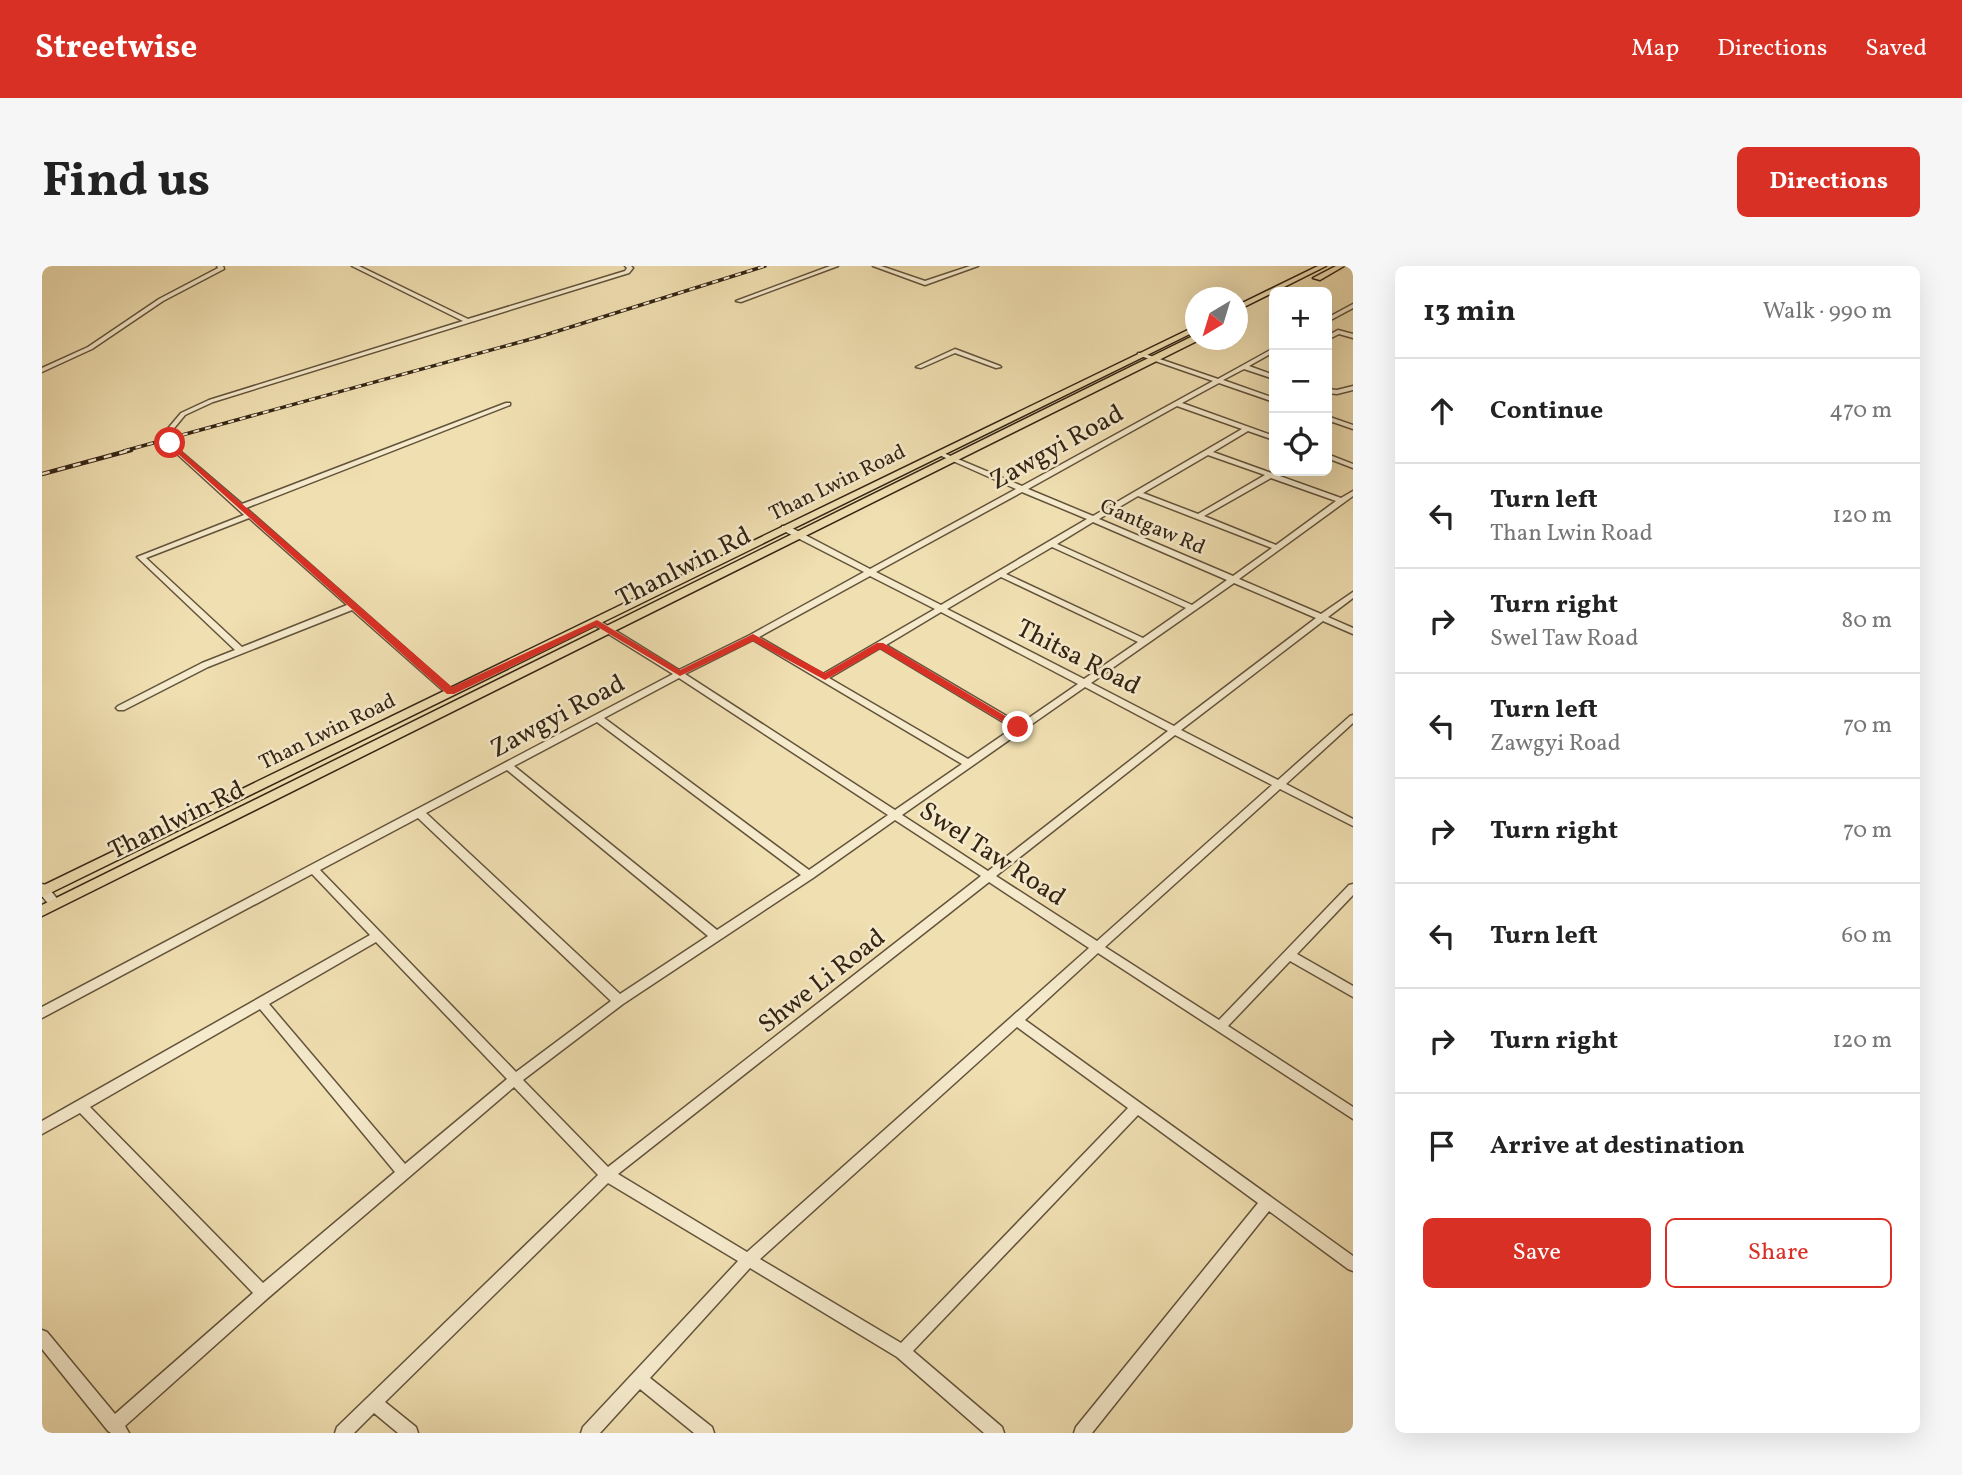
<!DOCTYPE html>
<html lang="en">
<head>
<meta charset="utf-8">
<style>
  :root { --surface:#fff; --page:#f6f6f6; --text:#222; --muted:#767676; --line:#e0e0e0; --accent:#d93025 }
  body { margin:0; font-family:Vollkorn,serif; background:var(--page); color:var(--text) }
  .controls { position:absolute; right:21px; top:21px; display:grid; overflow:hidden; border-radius:10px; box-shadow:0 7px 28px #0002 }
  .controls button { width:63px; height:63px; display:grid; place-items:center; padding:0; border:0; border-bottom:2px solid var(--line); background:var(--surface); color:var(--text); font:35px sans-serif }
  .compass { position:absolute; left:1143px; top:21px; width:63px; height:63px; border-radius:50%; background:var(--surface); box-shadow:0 7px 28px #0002; rotate:218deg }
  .stop { position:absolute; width:21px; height:21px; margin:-16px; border:5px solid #d93025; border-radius:50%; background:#fff }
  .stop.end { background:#d93025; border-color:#fff; box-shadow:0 2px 7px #0008 }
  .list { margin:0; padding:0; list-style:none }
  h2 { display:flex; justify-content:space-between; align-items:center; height:91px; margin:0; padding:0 28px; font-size:30px }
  h2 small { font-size:23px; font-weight:400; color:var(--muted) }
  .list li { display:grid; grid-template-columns:46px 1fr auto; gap:21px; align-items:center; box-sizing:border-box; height:105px; padding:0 28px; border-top:2px solid var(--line) }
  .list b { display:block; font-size:26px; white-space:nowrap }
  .list p { margin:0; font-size:23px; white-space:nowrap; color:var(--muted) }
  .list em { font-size:23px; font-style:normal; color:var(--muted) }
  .actions { display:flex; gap:14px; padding:21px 28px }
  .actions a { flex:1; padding:16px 0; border:2px solid var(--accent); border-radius:10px; text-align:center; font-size:24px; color:var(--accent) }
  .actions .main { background:var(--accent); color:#fff }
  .icon { flex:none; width:38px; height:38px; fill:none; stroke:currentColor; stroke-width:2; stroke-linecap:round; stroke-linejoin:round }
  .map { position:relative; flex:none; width:1311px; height:1167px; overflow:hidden; border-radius:10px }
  header { display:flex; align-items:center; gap:42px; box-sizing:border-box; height:98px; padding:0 35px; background:var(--accent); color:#fff }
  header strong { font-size:33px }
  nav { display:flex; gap:38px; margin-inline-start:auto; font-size:24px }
  .intro { display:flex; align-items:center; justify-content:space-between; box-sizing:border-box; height:168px; padding:0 42px }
  h1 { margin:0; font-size:49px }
  .button { padding:18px 32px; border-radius:10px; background:var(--accent); color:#fff; font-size:24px; font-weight:700 }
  main { display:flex; gap:42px; padding:0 42px }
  aside { flex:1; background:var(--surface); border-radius:10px; box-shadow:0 7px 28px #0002 }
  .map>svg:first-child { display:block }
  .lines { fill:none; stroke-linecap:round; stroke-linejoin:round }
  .minor-casing { stroke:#63533b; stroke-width:3 }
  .major-casing { stroke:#342414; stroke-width:3 }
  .minor { fill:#f5eacc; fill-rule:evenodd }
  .major { fill:#f0dfb1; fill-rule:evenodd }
  .rail-far1-casing { stroke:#342414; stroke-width:3.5 }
  .rail-casing { stroke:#342414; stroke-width:4.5 }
  .rail-far1 { stroke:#f5eacc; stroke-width:2; stroke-dasharray:6; stroke-linecap:butt }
  .rail { stroke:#f5eacc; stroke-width:2.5; stroke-dasharray:8; stroke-linecap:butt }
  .route { fill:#d93025 }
  .labels { text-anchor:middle; stroke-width:5; stroke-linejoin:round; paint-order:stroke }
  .far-street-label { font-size:21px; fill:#342414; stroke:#f5eacc }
  .street-label { font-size:26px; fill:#342414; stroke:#f5eacc }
</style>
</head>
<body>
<header>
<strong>Streetwise</strong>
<nav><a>Map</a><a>Directions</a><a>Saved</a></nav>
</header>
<div class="intro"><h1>Find us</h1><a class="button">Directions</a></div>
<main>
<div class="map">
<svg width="1311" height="1167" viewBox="0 0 1311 1167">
  <rect width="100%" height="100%" fill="#f0dfb1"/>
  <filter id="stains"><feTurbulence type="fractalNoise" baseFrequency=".00286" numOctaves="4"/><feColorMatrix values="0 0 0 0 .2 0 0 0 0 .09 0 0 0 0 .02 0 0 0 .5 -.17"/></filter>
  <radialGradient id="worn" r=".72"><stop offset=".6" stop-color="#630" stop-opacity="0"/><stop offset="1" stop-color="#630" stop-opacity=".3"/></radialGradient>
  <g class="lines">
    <g class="minor-casing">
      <g id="minor">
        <path d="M 175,0 L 181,0 L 182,3 L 121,35 L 50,83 L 0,106 L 0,102 L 46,81 L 117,33 L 176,2 Z"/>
        <path d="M 310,0 L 317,0 L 426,53 L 583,5 L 585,2 L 583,0 L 589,0 L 591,2 L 587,7 L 171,136 L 143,149 L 129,166 L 131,177 L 138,185 L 200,238 L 464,137 L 468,137 L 468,139 L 204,242 L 413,426 L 411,428 L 405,428 L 310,344 L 166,401 L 82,444 L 76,444 L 74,442 L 76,440 L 160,397 L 193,384 L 95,291 L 202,249 L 134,187 L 125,177 L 123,166 L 139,147 L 167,134 L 421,55 ZM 207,252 L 305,339 L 200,381 L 104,292 Z"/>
        <path d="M 788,0 L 796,0 L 699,36 L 694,35 Z"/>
        <path d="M 831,0 L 839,0 L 883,15 L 928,0 L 936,0 L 883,19 Z"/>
        <path d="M 1311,38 L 1311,42 L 1285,56 L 1285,52 Z"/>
        <path d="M 1296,64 L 1311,68 L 1311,72 L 1297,68 L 1285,74 L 1285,70 Z"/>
        <path d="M 1232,82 L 1232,86 L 1207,100 L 1232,109 L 1232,113 L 1202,103 L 1181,114 L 1232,132 L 1232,136 L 1177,117 L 1140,137 L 1232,170 L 1232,174 L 1206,165 L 1171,186 L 1299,232 L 1311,225 L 1311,230 L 1197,313 L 1279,348 L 1311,326 L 1311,332 L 1286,351 L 1311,362 L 1311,368 L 1281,355 L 1139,464 L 1236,514 L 1308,450 L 1311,449 L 1311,457 L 1244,518 L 1311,553 L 1311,560 L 1238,523 L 1063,681 L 1177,754 L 1307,619 L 1311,618 L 1311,629 L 1255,688 L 1311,720 L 1311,731 L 1248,695 L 1186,760 L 1311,841 L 1311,853 L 1056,687 L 983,754 L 1311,990 L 1311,1005 L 1306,1003 L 1227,945 L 1050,1167 L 1032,1167 L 1034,1161 L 1216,937 L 1096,849 L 871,1085 L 960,1161 L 962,1167 L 942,1167 L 855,1091 L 708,1002 L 608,1112 L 670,1161 L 672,1167 L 652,1167 L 598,1123 L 558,1167 L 539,1167 L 541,1161 L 696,995 L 566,917 L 343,1136 L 374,1161 L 376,1167 L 356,1167 L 332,1147 L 312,1167 L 293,1167 L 295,1161 L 556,909 L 472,821 L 226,1032 L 83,1160 L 87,1167 L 69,1167 L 66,1165 L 0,1083 L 0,1064 L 5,1066 L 73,1148 L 211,1027 L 38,847 L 0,868 L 0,855 L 328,669 L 270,608 L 0,752 L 0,741 L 631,408 L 552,359 L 552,355 L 558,355 L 637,404 L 708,369 L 822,306 L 740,264 L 740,260 L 746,260 L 828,303 L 974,223 L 895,188 L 895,186 L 899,186 L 980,220 L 1171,115 L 1096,89 L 1096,87 L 1100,87 L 1176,113 ZM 1135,140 L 1200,163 L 1051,250 L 986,223 ZM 1166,189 L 1223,209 L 1156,248 L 1101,227 ZM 1229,212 L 1294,235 L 1234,279 L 1162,250 ZM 980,226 L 1045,253 L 899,339 L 834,306 ZM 1096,230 L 1230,282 L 1191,310 L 1057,253 ZM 1051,256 L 1185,314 L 1150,339 L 1015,278 ZM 1010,281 L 1144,342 L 1101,372 L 964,308 ZM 828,310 L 893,343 L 781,408 L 717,371 ZM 959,311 L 1096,376 L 1042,413 L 905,343 ZM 1192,317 L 1274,352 L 1132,460 L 1049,417 ZM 899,346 L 1036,418 L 978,458 L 844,379 ZM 711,374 L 920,498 L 853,544 L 643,408 ZM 838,382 L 971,462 L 926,493 L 787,412 ZM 637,412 L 846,549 L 767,604 L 562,452 ZM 1043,421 L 1126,465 L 946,605 L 860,549 ZM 555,456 L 759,609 L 675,664 L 472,500 ZM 1133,469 L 1230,519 L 1055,675 L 954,610 ZM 465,504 L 666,670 L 578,728 L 384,547 ZM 376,552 L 569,735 L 474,806 L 278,604 ZM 853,554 L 939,610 L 566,901 L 481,814 L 581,738 L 771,612 ZM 947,616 L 1047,682 L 705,986 L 576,908 ZM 334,676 L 465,813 L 363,898 L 227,738 ZM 218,743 L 353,906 L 221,1017 L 48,841 ZM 975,761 L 1086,842 L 859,1077 L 718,993 Z"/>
        <path d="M 913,83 L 958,100 L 959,101 L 954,102 L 913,87 L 879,102 L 874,101 Z"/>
        <path d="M 1311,120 L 1311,124 L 1295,128 L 1285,127 L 1285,123 L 1295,124 Z"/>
        <path d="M 1285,150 L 1311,159 L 1311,163 L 1285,154 Z"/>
        <path d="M 1285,188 L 1311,198 L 1311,202 L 1285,192 Z"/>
        <path d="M 0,618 L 4,619 L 17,635 L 18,638 L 17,641 L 9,641 L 0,630 Z"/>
      </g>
    </g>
    <g class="major-casing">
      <g id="major">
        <path d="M 1276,0 L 1284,0 L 1196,44 L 1196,39 Z"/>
        <path d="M 1294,0 L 1302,0 L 1278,14 L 1271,12 Z"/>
        <path d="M 1154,60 L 1154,65 L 0,631 L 0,620 Z"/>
        <path d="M 1151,70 L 1157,74 L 0,650 L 0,639 Z"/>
      </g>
    </g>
    <use href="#minor" class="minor"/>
    <use href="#major" class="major"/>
    <g class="rail-far1-casing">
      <path id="rail-far1" d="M 82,185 L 500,70 L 723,0"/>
    </g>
    <g class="rail-casing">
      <path id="rail" d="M 0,208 L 89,184"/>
    </g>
    <use href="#rail-far1" class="rail-far1"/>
    <use href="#rail" class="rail"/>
  </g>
  <path class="route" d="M 128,175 L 410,421 L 555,354 L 638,404 L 711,368 L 783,407 L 835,377 L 841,377 L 982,461 L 973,463 L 838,383 L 783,414 L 711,375 L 638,410 L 554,360 L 412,428 L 405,428 L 126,179 Z"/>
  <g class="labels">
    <g class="far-street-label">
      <text transform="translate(795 216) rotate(-26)" y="7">Than Lwin Road</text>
      <text transform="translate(1111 260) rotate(23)" y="7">Gantgaw Rd</text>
      <text transform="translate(285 465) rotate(-26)" y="7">Than Lwin Road</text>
    </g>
    <g class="street-label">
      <text transform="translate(1014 180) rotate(-29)" y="9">Zawgyi Road</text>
      <text transform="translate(641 300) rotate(-27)" y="9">Thanlwin Rd</text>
      <text transform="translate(1037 390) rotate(27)" y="9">Thitsa Road</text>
      <text transform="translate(515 449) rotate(-28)" y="9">Zawgyi Road</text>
      <text transform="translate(134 553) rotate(-26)" y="9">Thanlwin Rd</text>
      <text transform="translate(951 587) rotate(33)" y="9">Swel Taw Road</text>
      <text transform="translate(779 714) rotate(-38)" y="9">Shwe Li Road</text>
    </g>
  </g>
  <rect width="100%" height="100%" filter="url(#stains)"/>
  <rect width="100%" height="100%" fill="url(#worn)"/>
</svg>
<div class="controls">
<button>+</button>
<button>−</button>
<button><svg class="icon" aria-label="locate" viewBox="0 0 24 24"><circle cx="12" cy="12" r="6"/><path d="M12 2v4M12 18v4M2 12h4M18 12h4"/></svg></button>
</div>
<svg class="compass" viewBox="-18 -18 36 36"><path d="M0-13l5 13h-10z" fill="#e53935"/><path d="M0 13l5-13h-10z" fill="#767676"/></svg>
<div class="stop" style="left:128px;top:177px"></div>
<div class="stop end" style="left:976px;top:461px"></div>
</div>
<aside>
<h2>13 min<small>Walk · 990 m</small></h2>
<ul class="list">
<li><svg class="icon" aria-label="ahead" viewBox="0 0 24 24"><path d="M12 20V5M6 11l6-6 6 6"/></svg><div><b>Continue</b></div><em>470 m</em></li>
<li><svg class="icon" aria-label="left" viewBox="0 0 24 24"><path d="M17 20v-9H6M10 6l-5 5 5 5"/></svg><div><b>Turn left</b><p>Than Lwin Road</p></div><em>120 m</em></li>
<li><svg class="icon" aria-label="right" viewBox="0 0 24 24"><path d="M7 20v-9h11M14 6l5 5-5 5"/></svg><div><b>Turn right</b><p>Swel Taw Road</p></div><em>80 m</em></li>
<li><svg class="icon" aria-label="left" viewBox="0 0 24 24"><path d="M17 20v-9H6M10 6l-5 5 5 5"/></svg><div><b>Turn left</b><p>Zawgyi Road</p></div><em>70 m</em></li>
<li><svg class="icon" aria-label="right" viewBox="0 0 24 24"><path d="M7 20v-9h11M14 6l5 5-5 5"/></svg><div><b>Turn right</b></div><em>70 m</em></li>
<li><svg class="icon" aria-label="left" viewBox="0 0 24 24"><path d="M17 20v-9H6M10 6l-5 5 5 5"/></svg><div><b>Turn left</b></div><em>60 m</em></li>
<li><svg class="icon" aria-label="right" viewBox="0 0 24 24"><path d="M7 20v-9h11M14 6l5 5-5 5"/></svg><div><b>Turn right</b></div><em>120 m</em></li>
<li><svg class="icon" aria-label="arrive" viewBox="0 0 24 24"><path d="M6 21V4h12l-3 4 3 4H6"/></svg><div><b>Arrive at destination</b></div></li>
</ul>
<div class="actions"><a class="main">Save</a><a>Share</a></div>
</aside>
</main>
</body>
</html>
